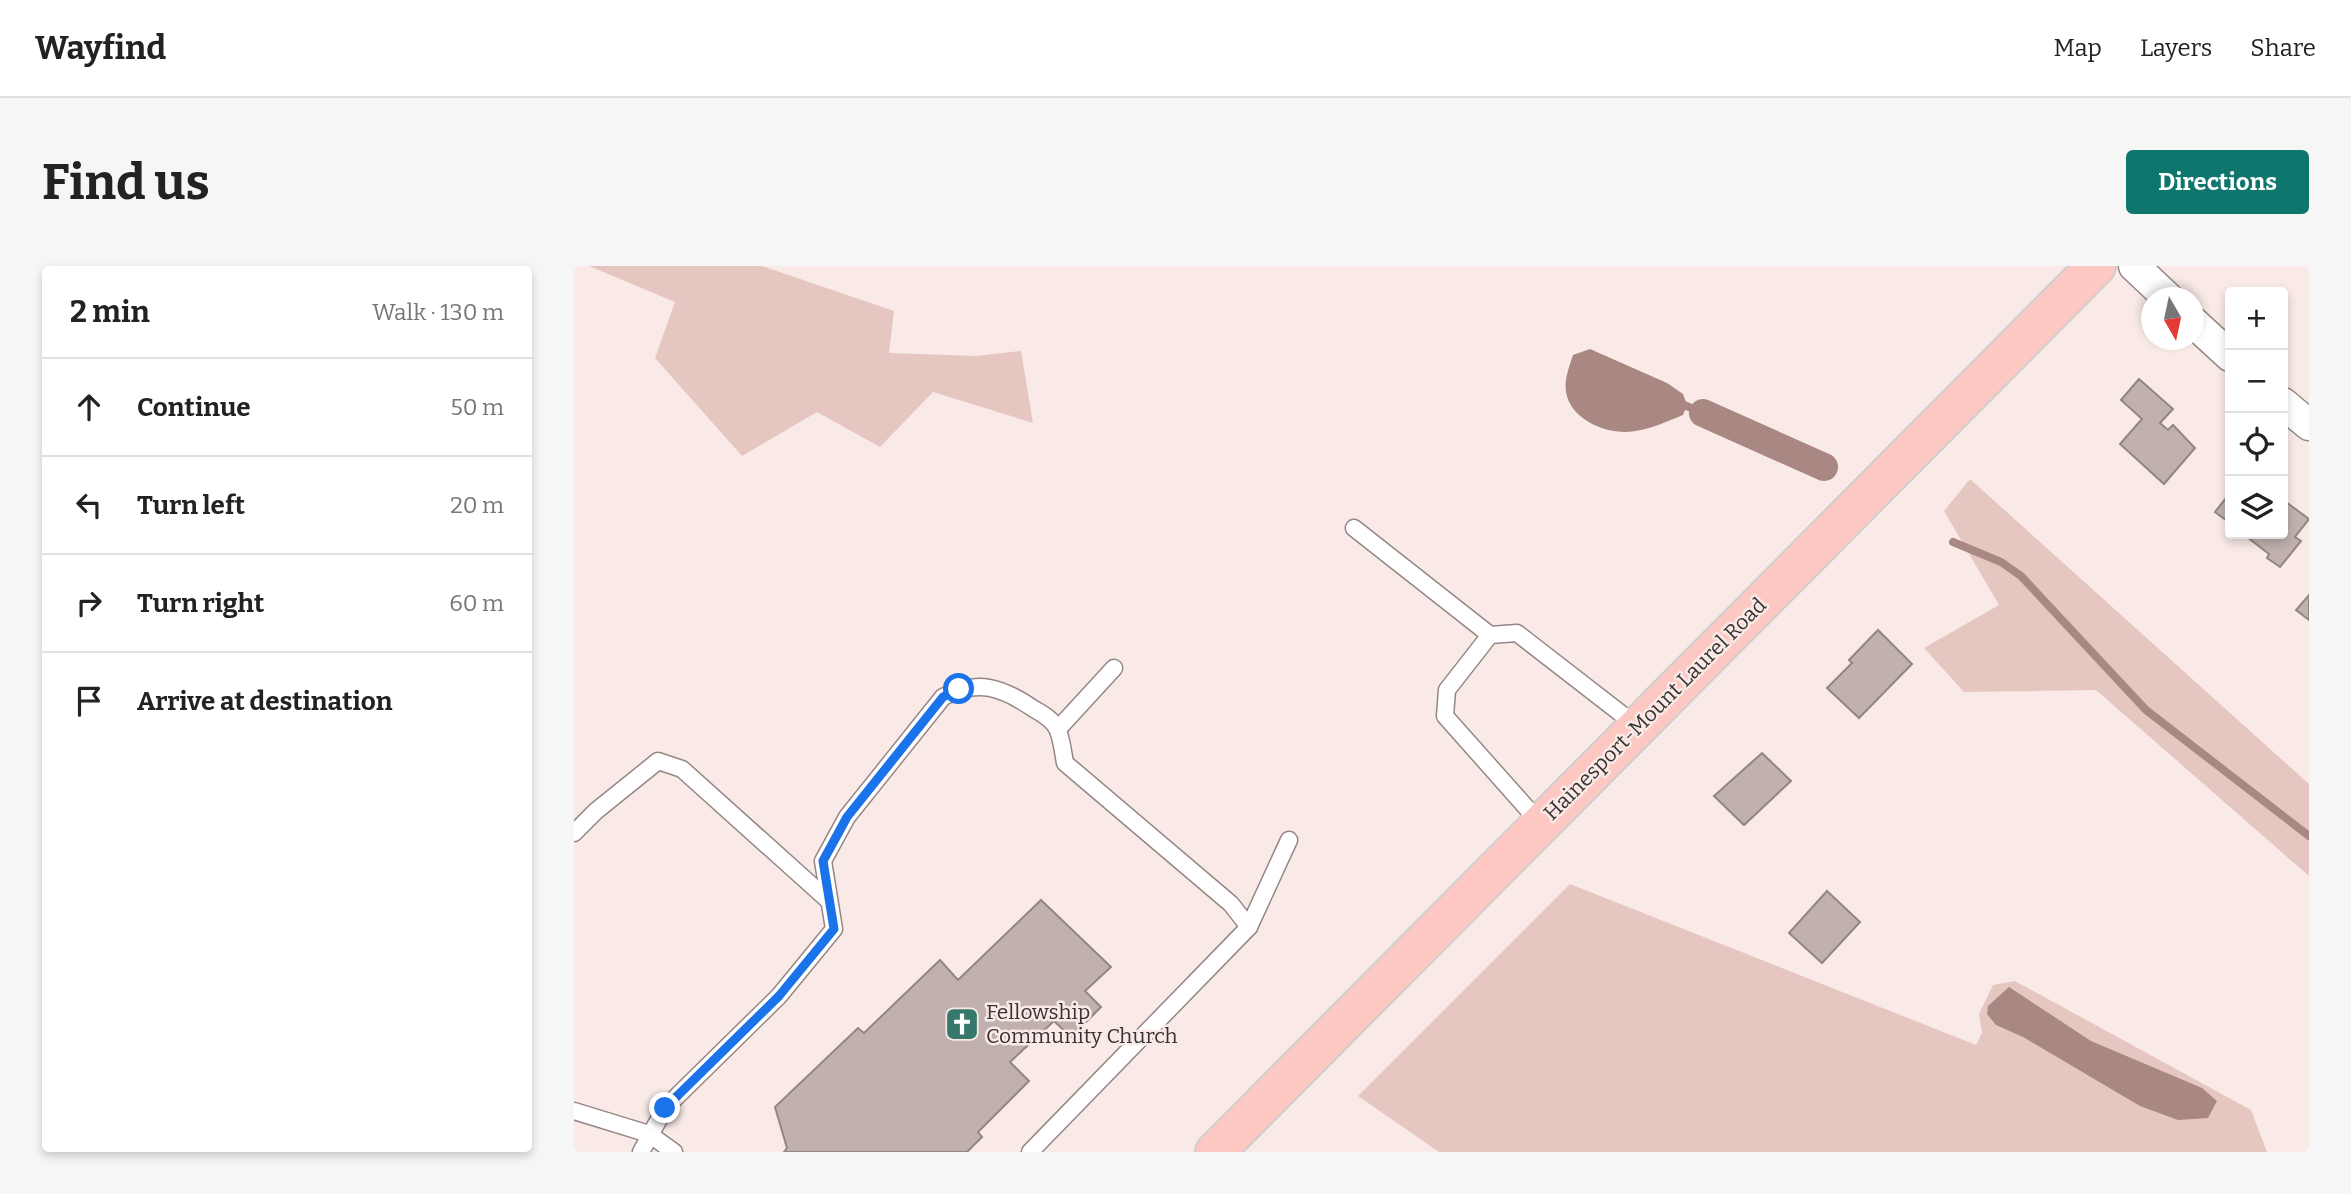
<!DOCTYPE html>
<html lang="en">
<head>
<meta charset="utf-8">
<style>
  :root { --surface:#fff; --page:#f6f6f6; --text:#222; --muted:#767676; --line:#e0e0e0; --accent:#0f766e }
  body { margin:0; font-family:Bitter,serif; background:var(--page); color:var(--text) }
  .controls { position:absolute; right:21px; top:21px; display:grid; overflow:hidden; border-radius:7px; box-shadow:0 4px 10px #0003 }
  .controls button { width:63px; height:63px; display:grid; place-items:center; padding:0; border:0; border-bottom:2px solid var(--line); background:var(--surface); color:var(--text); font:35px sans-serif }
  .compass { position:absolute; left:1567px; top:21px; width:63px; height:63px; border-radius:50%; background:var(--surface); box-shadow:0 4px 10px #0003; rotate:171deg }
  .stop { position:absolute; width:21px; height:21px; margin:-16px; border:5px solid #1a73e8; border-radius:50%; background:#fff }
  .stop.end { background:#1a73e8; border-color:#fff; box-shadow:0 2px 7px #0008 }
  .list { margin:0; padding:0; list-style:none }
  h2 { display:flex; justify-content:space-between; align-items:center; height:91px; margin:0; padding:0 28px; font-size:30px }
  h2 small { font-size:23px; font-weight:400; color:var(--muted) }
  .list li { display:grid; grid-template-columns:46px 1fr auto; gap:21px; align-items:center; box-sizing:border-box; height:98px; padding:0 28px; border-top:2px solid var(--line) }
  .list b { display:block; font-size:26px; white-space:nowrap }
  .list em { font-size:23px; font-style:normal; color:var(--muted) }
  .icon { flex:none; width:38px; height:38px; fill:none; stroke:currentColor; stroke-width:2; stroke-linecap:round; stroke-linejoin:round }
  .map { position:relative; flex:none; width:1735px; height:886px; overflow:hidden; border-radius:7px }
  header { display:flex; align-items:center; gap:42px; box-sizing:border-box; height:98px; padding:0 35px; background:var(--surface); border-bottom:2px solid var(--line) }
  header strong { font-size:33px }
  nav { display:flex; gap:38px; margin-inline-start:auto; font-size:24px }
  .intro { display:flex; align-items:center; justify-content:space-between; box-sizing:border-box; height:168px; padding:0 42px }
  h1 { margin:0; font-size:49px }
  .button { padding:18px 32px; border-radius:7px; background:var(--accent); color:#fff; font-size:24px; font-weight:700 }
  main { display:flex; gap:42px; padding:0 42px }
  aside { flex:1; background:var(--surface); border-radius:7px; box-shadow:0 4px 10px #0003 }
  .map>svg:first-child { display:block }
  .green { fill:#e6c6c1 }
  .water { fill:#a98782 }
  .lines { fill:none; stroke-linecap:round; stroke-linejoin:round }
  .stream { stroke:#a98782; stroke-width:8 }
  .canal { stroke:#a98782; stroke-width:28 }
  .building { fill:#c0b1af; stroke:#938583; stroke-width:2 }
  .lane-casing { stroke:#958785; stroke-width:19 }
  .street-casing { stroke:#958785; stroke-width:33 }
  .primary-casing { stroke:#cfcece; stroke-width:42 }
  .lane { stroke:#fff; stroke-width:16 }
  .street { stroke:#fff; stroke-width:30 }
  .primary { stroke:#fdc8c2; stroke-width:38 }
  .route { stroke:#1a73e8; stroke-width:9 }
  .labels { text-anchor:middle; stroke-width:5; stroke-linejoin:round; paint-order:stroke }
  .street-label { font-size:21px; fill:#383231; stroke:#f9eae7 }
  .poi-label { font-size:21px; fill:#383231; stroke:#f9eae7; text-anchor:start }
</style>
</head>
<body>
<header>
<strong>Wayfind</strong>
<nav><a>Map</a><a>Layers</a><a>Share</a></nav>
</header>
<div class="intro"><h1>Find us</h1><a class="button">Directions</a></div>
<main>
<aside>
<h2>2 min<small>Walk · 130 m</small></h2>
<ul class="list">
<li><svg class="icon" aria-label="ahead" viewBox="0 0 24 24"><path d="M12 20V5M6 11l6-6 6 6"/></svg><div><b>Continue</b></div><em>50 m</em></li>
<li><svg class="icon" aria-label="left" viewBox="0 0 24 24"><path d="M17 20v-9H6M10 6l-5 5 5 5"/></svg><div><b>Turn left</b></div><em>20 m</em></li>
<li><svg class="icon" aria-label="right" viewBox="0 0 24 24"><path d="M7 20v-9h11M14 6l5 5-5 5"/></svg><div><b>Turn right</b></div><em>60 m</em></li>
<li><svg class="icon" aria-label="arrive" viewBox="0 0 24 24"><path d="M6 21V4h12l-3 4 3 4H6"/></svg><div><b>Arrive at destination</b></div></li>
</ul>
</aside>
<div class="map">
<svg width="1735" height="886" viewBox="0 0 1735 886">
  <rect width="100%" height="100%" fill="#f9eae7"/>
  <g class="green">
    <path d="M 15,0 L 188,0 L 320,45 L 315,87 L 402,90 L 447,85 L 459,157 L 359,126 L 306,181 L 243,146 L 168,190 L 81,92 L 101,36 Z"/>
    <path d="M 1396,213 L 1735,518 L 1735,610 L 1522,424 L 1390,426 L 1350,382 L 1425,339 L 1370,245 Z"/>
    <path d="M 996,618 L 1402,779 L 1408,767 L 1405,748 L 1419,719 L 1441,715 L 1677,844 L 1693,886 L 865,886 L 784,830 Z"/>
  </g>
  <g class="water">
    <path d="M 1016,83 L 1093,117 L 1109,128 L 1113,139 L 1109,149 C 1092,156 1070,166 1051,166 C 1028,166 996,152 992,126 C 990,114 995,101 999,89 Z"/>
    <path d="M 1435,721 L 1517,775 L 1628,822 L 1643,835 L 1634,852 L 1604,854 L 1566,840 L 1449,771 L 1422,759 L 1413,748 L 1414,740 Z"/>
  </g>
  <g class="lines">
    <g class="stream">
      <path d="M 1103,136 L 1129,147"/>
      <path d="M 1379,276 L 1427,296 L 1447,310 L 1572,444 L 1735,570"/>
    </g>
    <path class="canal" d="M 1129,147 L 1250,201"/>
  </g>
  <g class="building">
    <path d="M 1565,113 L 1599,143 L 1586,157 L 1594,164 L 1599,159 L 1621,182 L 1590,218 L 1546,178 L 1568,153 L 1547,134 Z"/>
    <path d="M 1656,227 L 1656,257 L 1641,246 Z"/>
    <path d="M 1712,236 L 1735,253 L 1721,271 L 1727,275 L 1706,301 L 1693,292 L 1695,288 L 1669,268 L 1709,268 L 1709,239 Z"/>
    <path d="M 1735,329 L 1735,354 L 1722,344 Z"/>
    <path d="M 1304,364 L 1338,398 L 1285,452 L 1253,422 L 1278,397 L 1275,394 Z"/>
    <path d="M 1188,487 L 1217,515 L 1170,559 L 1140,530 Z"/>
    <path d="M 1253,625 L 1286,656 L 1248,697 L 1215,667 Z"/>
    <path d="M 467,634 L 537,701 L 511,725 L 527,741 L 497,771 L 480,755 L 436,796 L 455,815 L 404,866 L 408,871 L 393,886 L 210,886 L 213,882 L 201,841 L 284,762 L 290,767 L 366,694 L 384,714 Z"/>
  </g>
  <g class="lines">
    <g class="lane-casing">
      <g id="lane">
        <path d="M 780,262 L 916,369"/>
        <path d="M 484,463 L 540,402"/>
        <path d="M 967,558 L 871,450 L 873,424 L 916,369 L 943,367 L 1063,460"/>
        <path d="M 0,567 L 22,545 L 84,495 L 108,503 L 255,635"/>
        <path d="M 0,845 L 75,868 L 100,886"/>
        <path d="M 67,886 L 91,842 L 205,730 L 260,663 L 249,595 L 273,551 L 369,431 C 404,412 429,422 460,443 C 469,448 481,455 484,465 C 488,474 489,487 491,497 L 657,638 L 675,661"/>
        <path d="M 456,886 L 675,661 L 715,574"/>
      </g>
    </g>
    <g class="street-casing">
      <g id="street">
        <path d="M 1560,0 L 1594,32"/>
        <path d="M 1619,56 L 1656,90"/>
        <path d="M 1709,137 L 1735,159"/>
      </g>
    </g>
    <g class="primary-casing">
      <path id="primary" d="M 641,886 L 1522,0"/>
    </g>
    <use href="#lane" class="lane"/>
    <use href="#street" class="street"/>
    <use href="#primary" class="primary"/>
  </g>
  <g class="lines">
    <path class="route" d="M 91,842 L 205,730 L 260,663 L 249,595 L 273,551 L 369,431 L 385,423"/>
  </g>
  <defs>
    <g id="church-square" transform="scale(1.75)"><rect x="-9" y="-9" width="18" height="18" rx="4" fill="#36796c" stroke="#f9eae7"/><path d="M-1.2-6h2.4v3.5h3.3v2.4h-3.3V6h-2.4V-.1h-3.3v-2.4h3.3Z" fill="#fff"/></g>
  </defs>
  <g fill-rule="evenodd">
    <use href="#church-square" x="388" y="758"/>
  </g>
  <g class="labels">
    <g class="street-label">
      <text transform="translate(1081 443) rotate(-45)" y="7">Hainesport-Mount Laurel Road</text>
    </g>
    <g class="poi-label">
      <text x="412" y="753">Fellowship<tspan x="412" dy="24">Community Church</tspan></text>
    </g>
  </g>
</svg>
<div class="controls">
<button>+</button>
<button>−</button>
<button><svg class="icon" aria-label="locate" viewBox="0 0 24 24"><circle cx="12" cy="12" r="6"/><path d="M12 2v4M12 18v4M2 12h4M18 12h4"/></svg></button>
<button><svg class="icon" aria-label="layers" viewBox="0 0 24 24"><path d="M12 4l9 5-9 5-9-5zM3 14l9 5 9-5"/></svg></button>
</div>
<svg class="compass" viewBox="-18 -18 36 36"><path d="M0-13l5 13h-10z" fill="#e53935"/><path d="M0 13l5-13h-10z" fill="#767676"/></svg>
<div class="stop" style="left:385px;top:423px"></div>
<div class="stop end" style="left:91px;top:842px"></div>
</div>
</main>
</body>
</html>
